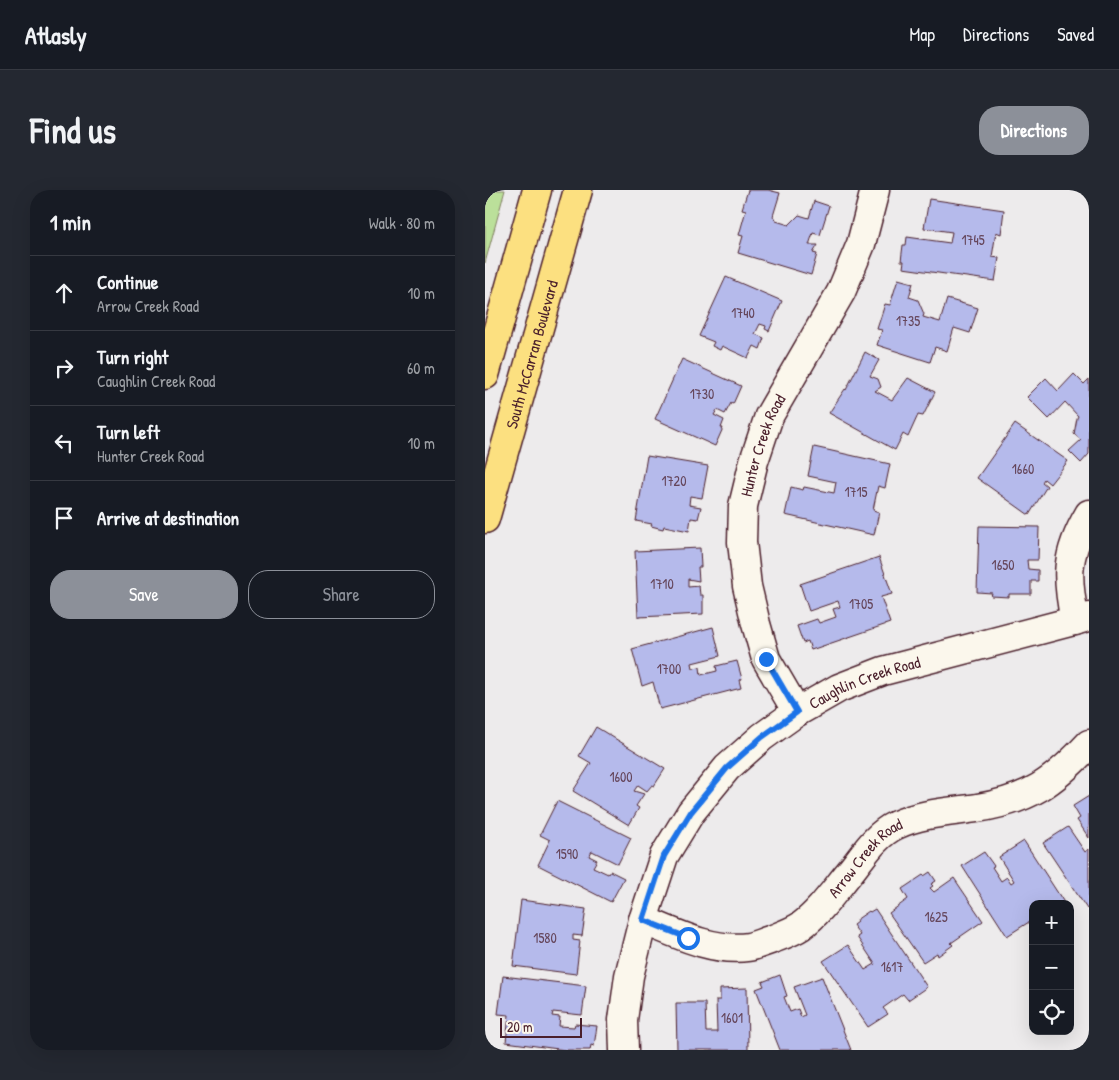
<!DOCTYPE html>
<html lang="en">
<head>
<meta charset="utf-8">
<style>
  :root { --surface:#171b24; --page:#242831; --text:#f1f3f6; --muted:#9ea1a6; --line:#363941; --accent:#8c9099 }
  body { margin:0; font-family:"Patrick Hand",sans-serif; background:var(--page); color:var(--text) }
  .controls { position:absolute; right:15px; bottom:15px; display:grid; overflow:hidden; border-radius:10px; box-shadow:0 5px 20px #0002 }
  .controls button { width:45px; height:45px; display:grid; place-items:center; padding:0; border:0; border-bottom:1px solid var(--line); background:var(--surface); color:var(--text); font:25px sans-serif }
  .scale { position:absolute; left:15px; bottom:12px; width:82px; box-sizing:border-box; padding-left:5px; border:2px solid #4a1f2b; border-top:0; font-size:14px; line-height:18px; white-space:nowrap; color:#4a1f2b; -webkit-text-stroke:4px #fbf7ec; paint-order:stroke }
  .stop { position:absolute; width:15px; height:15px; margin:-11px; border:4px solid #1a73e8; border-radius:50%; background:#fff }
  .stop.end { background:#1a73e8; border-color:#fff; box-shadow:0 1px 5px #0008 }
  .list { margin:0; padding:0; list-style:none }
  h2 { display:flex; justify-content:space-between; align-items:center; height:65px; margin:0; padding:0 20px; font-size:21px }
  h2 small { font-size:16px; font-weight:400; color:var(--muted) }
  .list li { display:grid; grid-template-columns:32px 1fr auto; gap:15px; align-items:center; box-sizing:border-box; height:75px; padding:0 20px; border-top:1px solid var(--line) }
  .list b { display:block; font-size:19px; white-space:nowrap }
  .list p { margin:0; font-size:16px; white-space:nowrap; color:var(--muted) }
  .list em { font-size:16px; font-style:normal; color:var(--muted) }
  .actions { display:flex; gap:10px; padding:15px 20px }
  .actions a { flex:1; padding:11px 0; border:1px solid var(--accent); border-radius:20px; text-align:center; font-size:18px; color:var(--accent) }
  .actions .main { background:var(--accent); color:#fff }
  .icon { flex:none; width:28px; height:28px; fill:none; stroke:currentColor; stroke-width:2; stroke-linecap:round; stroke-linejoin:round }
  .map { position:relative; flex:none; width:604px; height:860px; overflow:hidden; border-radius:20px }
  header { display:flex; align-items:center; gap:30px; box-sizing:border-box; height:70px; padding:0 25px; background:var(--surface); border-bottom:1px solid var(--line) }
  header strong { font-size:24px }
  nav { display:flex; gap:28px; margin-inline-start:auto; font-size:18px }
  .intro { display:flex; align-items:center; justify-content:space-between; box-sizing:border-box; height:120px; padding:0 30px }
  h1 { margin:0; font-size:35px }
  .button { padding:12px 22px; border-radius:20px; background:var(--accent); color:#fff; font-size:18px; font-weight:700 }
  main { display:flex; gap:30px; padding:0 30px }
  aside { flex:1; background:var(--surface); border-radius:20px; box-shadow:0 5px 20px #0002 }
  .map>svg:first-child { display:block }
  .green { fill:#bbe09a; stroke:#828062 }
  .building { fill:#b5baeb; stroke:#4a1f2b }
  .lines { fill:none; stroke-linecap:round; stroke-linejoin:round }
  .minor-casing { stroke:#4a1f2b; stroke-width:31 }
  .major-casing { stroke:#4a1f2b; stroke-width:31 }
  .minor { stroke:#fbf7ec; stroke-width:28 }
  .major { stroke:#fce080; stroke-width:28 }
  .route { stroke:#1a73e8; stroke-width:6 }
  .labels { text-anchor:middle; stroke-width:4; stroke-linejoin:round; paint-order:stroke }
  .number-label { font-size:14px; fill:#65465b }
  .street-label { font-size:16px; fill:#4a1f2b; stroke:#fbf7ec }
</style>
</head>
<body>
<header>
<strong>Atlasly</strong>
<nav><a>Map</a><a>Directions</a><a>Saved</a></nav>
</header>
<div class="intro"><h1>Find us</h1><a class="button">Directions</a></div>
<main>
<aside>
<h2>1 min<small>Walk · 80 m</small></h2>
<ul class="list">
<li><svg class="icon" aria-label="ahead" viewBox="0 0 24 24"><path d="M12 20V5M6 11l6-6 6 6"/></svg><div><b>Continue</b><p>Arrow Creek Road</p></div><em>10 m</em></li>
<li><svg class="icon" aria-label="right" viewBox="0 0 24 24"><path d="M7 20v-9h11M14 6l5 5-5 5"/></svg><div><b>Turn right</b><p>Caughlin Creek Road</p></div><em>60 m</em></li>
<li><svg class="icon" aria-label="left" viewBox="0 0 24 24"><path d="M17 20v-9H6M10 6l-5 5 5 5"/></svg><div><b>Turn left</b><p>Hunter Creek Road</p></div><em>10 m</em></li>
<li><svg class="icon" aria-label="arrive" viewBox="0 0 24 24"><path d="M6 21V4h12l-3 4 3 4H6"/></svg><div><b>Arrive at destination</b></div></li>
</ul>
<div class="actions"><a class="main">Save</a><a>Share</a></div>
</aside>
<div class="map">
<svg width="604" height="860" viewBox="0 0 604 860">
  <rect width="100%" height="100%" fill="#edebec"/>
  <filter id="ink" filterUnits="userSpaceOnUse"><feTurbulence type="fractalNoise" baseFrequency=".02" numOctaves="2"/><feDisplacementMap in="SourceGraphic" scale="10" xChannelSelector="R" yChannelSelector="G"/><feConvolveMatrix kernelMatrix="1 2 1 2 8 2 1 2 1" color-interpolation-filters="sRGB"/></filter>
  <g filter="url(#ink)">
    <path class="green" d="M 0,0 L 20,0 L 0,73 Z"/>
    <g class="building">
      <path d="M 263,0 L 283,0 L 295,3 L 288,26 L 291,31 L 304,35 L 314,25 L 324,28 L 329,11 L 344,16 L 335,45 L 328,43 L 324,55 L 333,55 L 328,63 L 332,64 L 326,85 L 253,63 L 258,46 L 254,45 L 261,20 L 257,19 Z"/>
      <path d="M 444,9 L 519,20 L 516,44 L 511,42 L 507,67 L 514,68 L 510,91 L 418,78 L 419,71 L 416,71 L 418,55 L 421,55 L 422,47 L 465,53 L 467,42 L 439,38 Z"/>
      <path d="M 241,87 L 297,111 L 284,141 L 280,139 L 281,136 L 275,134 L 270,144 L 279,148 L 275,159 L 269,156 L 263,168 L 237,156 L 235,160 L 227,156 L 229,152 L 214,146 Z"/>
      <path d="M 413,89 L 428,93 L 424,107 L 433,110 L 439,124 L 438,127 L 455,132 L 462,109 L 493,118 L 485,143 L 469,138 L 462,161 L 450,157 L 445,172 L 392,155 L 397,140 L 392,139 L 400,114 L 405,115 Z"/>
      <path d="M 380,162 L 394,170 L 385,186 L 393,189 L 396,197 L 390,201 L 407,210 L 423,188 L 450,202 L 438,226 L 433,225 L 423,247 L 418,244 L 410,260 L 344,223 L 360,199 L 361,200 Z"/>
      <path d="M 197,169 L 256,196 L 248,214 L 246,213 L 240,224 L 232,220 L 229,225 L 239,230 L 236,238 L 238,238 L 230,256 L 170,229 Z"/>
      <path d="M 589,184 L 599,194 L 604,189 L 604,264 L 596,273 L 584,261 L 596,250 L 589,244 L 592,228 L 593,226 L 580,212 L 564,229 L 542,207 L 561,188 L 573,201 Z"/>
      <path d="M 530,234 L 583,271 L 565,294 L 559,289 L 557,292 L 562,296 L 544,325 L 492,288 Z"/>
      <path d="M 329,257 L 405,274 L 400,298 L 393,296 L 388,320 L 394,322 L 389,345 L 300,325 L 306,297 L 318,300 L 319,297 L 349,303 L 351,292 L 323,286 Z"/>
      <path d="M 162,266 L 223,276 L 217,308 L 205,306 L 204,315 L 216,317 L 213,329 L 206,328 L 204,341 L 179,336 L 178,339 L 166,336 L 167,334 L 151,331 Z"/>
      <path d="M 494,336 L 554,337 L 553,370 L 542,370 L 543,379 L 553,380 L 553,391 L 546,391 L 546,404 L 524,404 L 524,407 L 506,406 L 507,403 L 492,402 Z"/>
      <path d="M 215,358 L 216,377 L 213,377 L 214,391 L 203,389 L 203,397 L 214,396 L 215,405 L 218,405 L 218,424 L 153,427 L 150,361 Z"/>
      <path d="M 394,367 L 407,404 L 396,407 L 405,433 L 326,460 L 323,451 L 318,453 L 312,436 L 332,429 L 334,433 L 351,427 L 348,419 L 355,417 L 353,411 L 324,421 L 315,394 Z"/>
      <path d="M 228,437 L 235,466 L 207,473 L 208,478 L 215,477 L 216,485 L 232,481 L 231,476 L 252,471 L 257,489 L 254,490 L 256,498 L 175,519 L 168,492 L 157,496 L 147,459 Z"/>
      <path d="M 111,537 L 180,579 L 169,596 L 167,595 L 162,601 L 153,595 L 149,601 L 159,604 L 151,616 L 154,618 L 144,635 L 88,601 L 106,573 L 94,566 Z"/>
      <path d="M 604,606 L 604,648 L 592,630 L 595,628 L 588,616 Z"/>
      <path d="M 72,611 L 146,648 L 133,674 L 107,661 L 104,666 L 112,670 L 108,677 L 123,684 L 125,681 L 139,688 L 126,712 L 53,675 L 65,650 L 55,645 Z"/>
      <path d="M 583,637 L 600,662 L 604,659 L 604,717 L 602,719 L 558,653 Z"/>
      <path d="M 539,651 L 580,714 L 548,714 L 548,737 L 544,732 L 522,746 L 477,676 L 499,662 L 509,676 L 507,677 L 516,691 L 522,687 L 526,693 L 529,691 L 514,667 Z"/>
      <path d="M 445,682 L 451,691 L 446,694 L 448,696 L 445,698 L 449,702 L 469,688 L 498,731 L 466,753 L 468,755 L 453,766 L 452,763 L 438,772 L 404,723 L 423,709 L 417,699 L 438,685 L 439,686 Z"/>
      <path d="M 36,710 L 101,719 L 97,746 L 88,745 L 88,750 L 95,751 L 91,784 L 28,776 Z"/>
      <path d="M 390,719 L 442,797 L 423,810 L 418,804 L 398,818 L 403,824 L 383,837 L 338,771 L 363,755 L 380,780 L 390,774 L 372,747 L 375,745 L 368,735 L 372,732 L 371,730 L 384,721 L 385,722 Z"/>
      <path d="M 295,785 L 302,806 L 299,807 L 305,822 L 313,819 L 316,827 L 320,825 L 309,797 L 337,787 L 366,860 L 295,860 L 271,799 L 279,796 L 277,792 Z"/>
      <path d="M 18,786 L 101,796 L 97,825 L 68,822 L 67,826 L 75,827 L 74,836 L 89,837 L 90,834 L 112,836 L 109,856 L 106,855 L 105,860 L 81,860 L 21,852 L 24,825 L 13,824 Z"/>
      <path d="M 262,798 L 263,860 L 192,860 L 191,813 L 220,813 L 221,842 L 232,842 L 231,810 L 235,810 L 235,799 Z"/>
    </g>
    <g class="lines">
      <g class="minor-casing">
        <g id="minor">
          <path d="M 590,431 C 581,387 580,365 604,324"/>
          <path id="s1" d="M 312,522 L 281,469 L 271,434 L 262,396 L 257,352 L 258,316 L 269,271 L 284,226 L 356,102 L 376,54 L 390,0"/>
          <path id="s2" d="M 158,730 C 190,743 227,762 263,757 C 270,756 278,752 285,750 C 295,746 307,742 316,736 C 335,722 349,701 364,683 C 378,666 390,645 411,635 C 437,623 465,622 492,618 C 544,610 569,592 604,554"/>
          <path id="s3" d="M 139,860 L 138,830 L 144,786 L 158,730 L 179,666 L 206,622 L 242,578 L 277,547 L 312,522 L 354,498 L 398,481 L 604,427"/>
        </g>
      </g>
      <g class="major-casing">
        <g id="major">
          <path d="M 0,185 L 52,0"/>
          <path id="s4" d="M 0,329 L 93,0"/>
        </g>
      </g>
      <use href="#minor" class="minor"/>
      <use href="#major" class="major"/>
    </g>
  </g>
  <g class="lines" filter="url(#ink)">
    <path class="route" d="M 203,748 L 158,730 L 179,666 L 206,622 L 242,578 L 277,547 L 312,522 L 281,469"/>
  </g>
  <g class="labels">
    <g class="number-label">
      <text x="488" y="55">1745</text>
      <text x="258" y="128">1740</text>
      <text x="423" y="136">1735</text>
      <text x="217" y="209">1730</text>
      <text x="538" y="284">1660</text>
      <text x="189" y="296">1720</text>
      <text x="371" y="307">1715</text>
      <text x="518" y="380">1650</text>
      <text x="177" y="399">1710</text>
      <text x="376" y="419">1705</text>
      <text x="184" y="484">1700</text>
      <text x="136" y="592">1600</text>
      <text x="82" y="669">1590</text>
      <text x="451" y="732">1625</text>
      <text x="60" y="753">1580</text>
      <text x="407" y="782">1617</text>
      <text x="247" y="833">1601</text>
    </g>
    <g class="street-label">
      <text dy="6" stroke="none"><textPath href="#s4" startOffset="171">South McCarran Boulevard</textPath></text>
      <text dy="6" stroke="none"><textPath href="#s1" startOffset="281">Hunter Creek Road</textPath></text>
      <text dy="6" stroke="none"><textPath href="#s3" startOffset="472">Caughlin Creek Road</textPath></text>
      <text dy="6" stroke="none"><textPath href="#s2" startOffset="261">Arrow Creek Road</textPath></text>
    </g>
  </g>
</svg>
<div class="controls">
<button>+</button>
<button>−</button>
<button><svg class="icon" aria-label="locate" viewBox="0 0 24 24"><circle cx="12" cy="12" r="6"/><path d="M12 2v4M12 18v4M2 12h4M18 12h4"/></svg></button>
</div>
<div class="scale">20 m</div>
<div class="stop" style="left:203px;top:748px"></div>
<div class="stop end" style="left:281px;top:469px"></div>
</div>
</main>
</body>
</html>
